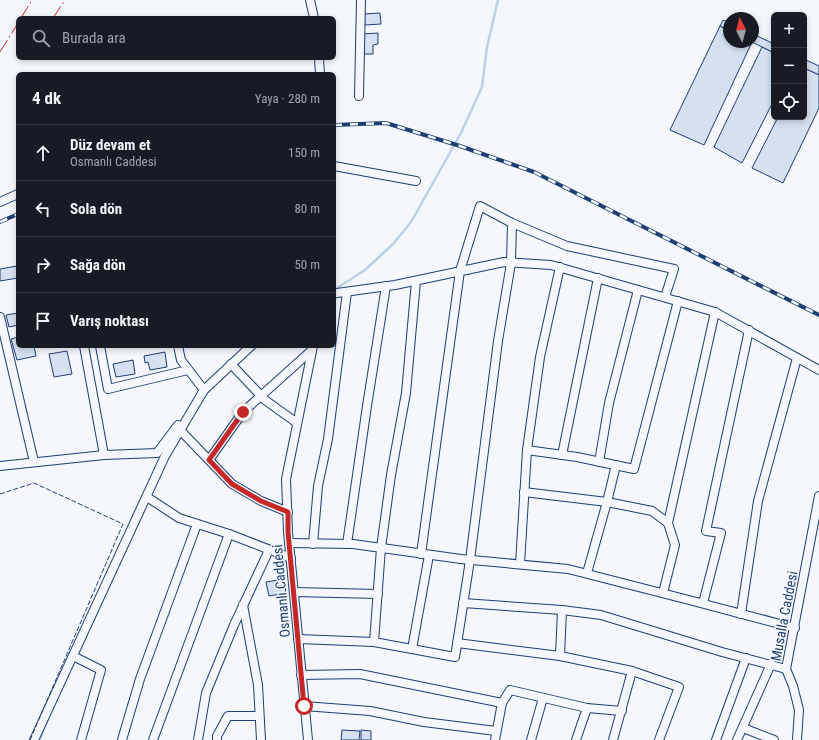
<!DOCTYPE html>
<html lang="tr">
<head>
<meta charset="utf-8">
<style>
  :root { --surface:#171b24; --page:#20242c; --text:#f1f3f6; --muted:#9ea1a6; --line:#363941 }
  body { margin:0; font-family:"Roboto Condensed",sans-serif; background:var(--page); color:var(--text) }
  .controls { position:absolute; right:12px; top:12px; display:grid; overflow:hidden; border-radius:6px; box-shadow:0 2px 6px #0003 }
  .controls button { width:36px; height:36px; display:grid; place-items:center; padding:0; border:0; border-bottom:1px solid var(--line); background:var(--surface); color:var(--text); font:20px sans-serif }
  .compass { position:absolute; left:723px; top:12px; width:36px; height:36px; border-radius:50%; background:var(--surface); box-shadow:0 2px 6px #0003; rotate:354deg }
  .stop { position:absolute; width:12px; height:12px; margin:-9px; border:3px solid #c62828; border-radius:50%; background:#fff }
  .stop.end { background:#c62828; border-color:#fff; box-shadow:0 1px 4px #0008 }
  .list { margin:0; padding:0; list-style:none }
  h2 { display:flex; justify-content:space-between; align-items:center; height:52px; margin:0; padding:0 16px; font-size:17px }
  h2 small { font-size:13px; font-weight:400; color:var(--muted) }
  .list li { display:grid; grid-template-columns:26px 1fr auto; gap:12px; align-items:center; box-sizing:border-box; height:56px; padding:0 16px; border-top:1px solid var(--line) }
  .list b { display:block; font-size:15px; white-space:nowrap }
  .list p { margin:0; font-size:13px; white-space:nowrap; color:var(--muted) }
  .list em { font-size:13px; font-style:normal; color:var(--muted) }
  .icon { flex:none; width:22px; height:22px; fill:none; stroke:currentColor; stroke-width:2; stroke-linecap:round; stroke-linejoin:round }
  .map { position:relative; flex:none; width:819px; height:740px; overflow:hidden }
  .search { position:absolute; background:var(--surface); box-shadow:0 2px 6px #0003; left:16px; top:16px; width:320px; height:44px; display:flex; align-items:center; gap:10px; box-sizing:border-box; padding:0 14px; border-radius:6px; color:var(--muted); font-size:15px }
  .panel { position:absolute; background:var(--surface); box-shadow:0 2px 6px #0003; left:16px; top:72px; width:320px; height:276px; border-radius:6px }
  .map>svg:first-child { display:block }
  .lines { fill:none; stroke-linecap:round; stroke-linejoin:round }
  .stream { stroke:#bed0e5; stroke-width:2.5 }
  .building { fill:#d5e0f0; stroke:#1d3f73 }
  .street-casing { stroke:#1d3f73; stroke-width:10 }
  .street { stroke:#f4f7fb; stroke-width:8 }
  .rail-casing { stroke:#1d3f73; stroke-width:4 }
  .rail { stroke:#f4f7fb; stroke-width:2.5; stroke-dasharray:8; stroke-linecap:butt }
  .fence { stroke:#1d3f73; stroke-width:1; stroke-dasharray:5 2; stroke-linecap:butt }
  .power { stroke:#c62828; stroke-width:1; stroke-dasharray:14 3 2 3; stroke-linecap:butt }
  .route { stroke:#c62828; stroke-width:5 }
  .labels { text-anchor:middle; stroke-width:3; stroke-linejoin:round; paint-order:stroke }
  .street-label { font-size:14px; fill:#1d3f73; stroke:#f4f7fb }
</style>
</head>
<body>
<div class="map">
<svg width="819" height="740" viewBox="0 0 819 740">
  <rect width="100%" height="100%" fill="#f4f7fb"/>
  <g class="lines">
    <g class="stream">
      <path d="M 334,290 L 365,270 L 393,244 L 411,222 L 461,133 L 482,87 L 487,47 L 498,0"/>
      <path d="M 250,352 L 257,346"/>
      <path d="M 40,740 L 48,718"/>
    </g>
  </g>
  <g class="building">
    <path d="M 380,13 L 381,24 L 365,25 L 364,14 Z"/>
    <path d="M 723,20 L 729,22 L 729,31 L 720,26 Z"/>
    <path d="M 720,26 L 729,31 L 729,42 L 752,42 L 704,145 L 670,130 Z"/>
    <path d="M 378,33 L 378,44 L 373,45 L 373,54 L 364,54 L 363,34 Z"/>
    <path d="M 753,34 L 774,44 L 774,53 L 752,42 L 753,42 Z"/>
    <path d="M 762,47 L 774,53 L 774,100 L 742,163 L 714,147 Z"/>
    <path d="M 804,59 L 819,66 L 819,75 L 804,68 Z"/>
    <path d="M 804,68 L 819,75 L 819,108 L 783,183 L 752,168 L 778,117 L 804,117 Z"/>
    <path d="M 17,266 L 18,278 L 0,281 L 0,269 Z"/>
    <path d="M 18,313 L 18,325 L 9,327 L 6,315 Z"/>
    <path d="M 18,337 L 18,346 L 34,346 L 36,356 L 17,360 L 11,339 Z"/>
    <path d="M 67,351 L 72,374 L 54,377 L 49,354 Z"/>
    <path d="M 165,352 L 167,367 L 150,370 L 148,362 L 145,363 L 144,356 Z"/>
    <path d="M 133,360 L 135,374 L 116,377 L 113,364 Z"/>
    <path d="M 284,579 L 286,593 L 269,596 L 266,582 Z"/>
    <path d="M 342,730 L 360,731 L 359,740 L 341,740 Z"/>
    <path d="M 361,730 L 371,731 L 371,740 L 361,740 Z"/>
  </g>
  <g class="lines">
    <g class="street-casing">
      <g id="street">
        <path d="M 310,0 L 314,18"/>
        <path d="M 319,58 L 320,74"/>
        <path d="M 359,96 L 361,0"/>
        <path d="M 334,166 L 416,181"/>
        <path d="M 0,202 L 18,194"/>
        <path d="M 334,294 L 337,293 L 395,285 L 504,262 L 551,265 L 715,312 L 819,370"/>
        <path d="M 0,317 L 34,462"/>
        <path d="M 84,346 L 104,455"/>
        <path d="M 100,346 L 108,389 L 188,370"/>
        <path d="M 178,346 L 181,360 L 204,390 L 202,393"/>
        <path d="M 231,364 L 265,400 L 297,423"/>
        <path d="M 180,430 L 232,484 L 261,501 L 288,512"/>
        <path d="M 527,450 L 577,457 L 634,469 L 678,301"/>
        <path d="M 562,455 L 598,278"/>
        <path d="M 209,460 L 243,412 L 312,350"/>
        <path d="M 599,462 L 609,403 L 638,290"/>
        <path d="M 0,466 L 104,455 L 157,453 L 178,425"/>
        <path d="M 524,492 L 607,502 L 652,511 L 668,523 L 675,545 L 663,593"/>
        <path d="M 147,497 L 179,518 L 229,534 L 291,558"/>
        <path d="M 668,523 L 715,312"/>
        <path d="M 289,543 L 353,544 L 461,559 L 568,569 L 689,600 L 795,628"/>
        <path d="M 313,544 L 318,486 L 328,439 L 347,292"/>
        <path d="M 347,544 L 367,406 L 386,286"/>
        <path d="M 421,554 L 460,271 L 480,206 L 512,223 L 567,246 L 674,269 L 665,297"/>
        <path d="M 520,564 L 527,450 L 540,357 L 560,267"/>
        <path d="M 587,573 L 607,502 L 616,465"/>
        <path d="M 294,592 L 378,594"/>
        <path d="M 463,603 L 562,610 L 601,615 L 722,652 L 786,669"/>
        <path d="M 703,603 L 721,533 L 706,531 L 749,330"/>
        <path d="M 243,605 L 258,685 L 261,740"/>
        <path d="M 562,610 L 560,656 L 632,671 L 613,740"/>
        <path d="M 741,614 L 758,501 L 797,358"/>
        <path d="M 298,639 L 374,642 L 455,657 L 470,560 L 498,341 L 511,263 L 512,223"/>
        <path d="M 374,642 L 381,548 L 391,475 L 406,393 L 416,281"/>
        <path d="M 457,643 L 560,656"/>
        <path d="M 412,649 L 429,555"/>
        <path d="M 73,656 L 101,670 L 81,740"/>
        <path d="M 632,671 L 679,687 L 659,740"/>
        <path d="M 301,675 L 360,674 L 502,703"/>
        <path d="M 304,706 L 370,711 L 424,722 L 496,731"/>
        <path d="M 743,728 L 774,740"/>
        <path d="M 34,740 L 165,456 L 204,390 L 251,346"/>
        <path d="M 122,740 L 140,679 L 197,524"/>
        <path d="M 153,740 L 229,534"/>
        <path d="M 198,740 L 206,693 L 234,625 L 269,550"/>
        <path d="M 217,740 L 217,736 L 228,716 L 259,716"/>
        <path d="M 308,740 L 288,532 L 286,479 L 313,346"/>
        <path d="M 495,740 L 502,703 L 510,690 L 587,708 L 622,711"/>
        <path d="M 531,740 L 543,698"/>
        <path d="M 576,740 L 587,708"/>
        <path d="M 716,740 L 746,658"/>
        <path d="M 737,740 L 771,664"/>
        <path d="M 797,740 L 799,710 L 793,686 L 786,669 L 819,496"/>
      </g>
    </g>
    <use href="#street" class="street"/>
    <g class="rail-casing">
      <g id="rail">
        <path d="M 334,125 L 386,123 L 460,146 L 534,172 L 819,315"/>
        <path d="M 0,222 L 18,214"/>
      </g>
    </g>
    <use href="#rail" class="rail"/>
    <path class="fence" d="M 0,494 L 34,483 L 123,524 L 30,740"/>
    <g class="power">
      <path d="M 21,18 L 32,0"/>
      <path d="M 53,18 L 65,0"/>
      <path d="M 0,52 L 18,23"/>
    </g>
  </g>
  <g class="lines">
    <path class="route" d="M 243,412 L 209,460 L 232,484 L 261,501 L 288,512 L 288,532 L 304,706"/>
  </g>
  <g class="labels">
    <g class="street-label">
      <text transform="translate(281 591) rotate(-95)" y="5">Osmanlı Caddesi</text>
      <text transform="translate(784 616) rotate(-79)" y="5">Musalla Caddesi</text>
    </g>
  </g>
</svg>
<div class="controls">
<button>+</button>
<button>−</button>
<button><svg class="icon" aria-label="locate" viewBox="0 0 24 24"><circle cx="12" cy="12" r="6"/><path d="M12 2v4M12 18v4M2 12h4M18 12h4"/></svg></button>
</div>
<svg class="compass" viewBox="-18 -18 36 36"><path d="M0-13l5 13h-10z" fill="#e53935"/><path d="M0 13l5-13h-10z" fill="#9ea1a6"/></svg>
<div class="stop" style="left:304px;top:706px"></div>
<div class="stop end" style="left:243px;top:412px"></div>
<div class="search"><svg class="icon" aria-label="search" viewBox="0 0 24 24"><circle cx="10" cy="10" r="6"/><path d="M15 15l6 6"/></svg>Burada ara</div>
<section class="panel">
<h2>4 dk<small>Yaya · 280 m</small></h2>
<ul class="list">
<li><svg class="icon" aria-label="ahead" viewBox="0 0 24 24"><path d="M12 20V5M6 11l6-6 6 6"/></svg><div><b>Düz devam et</b><p>Osmanlı Caddesi</p></div><em>150 m</em></li>
<li><svg class="icon" aria-label="left" viewBox="0 0 24 24"><path d="M17 20v-9H6M10 6l-5 5 5 5"/></svg><div><b>Sola dön</b></div><em>80 m</em></li>
<li><svg class="icon" aria-label="right" viewBox="0 0 24 24"><path d="M7 20v-9h11M14 6l5 5-5 5"/></svg><div><b>Sağa dön</b></div><em>50 m</em></li>
<li><svg class="icon" aria-label="arrive" viewBox="0 0 24 24"><path d="M6 21V4h12l-3 4 3 4H6"/></svg><div><b>Varış noktası</b></div></li>
</ul>
</section>
</div>
</body>
</html>
